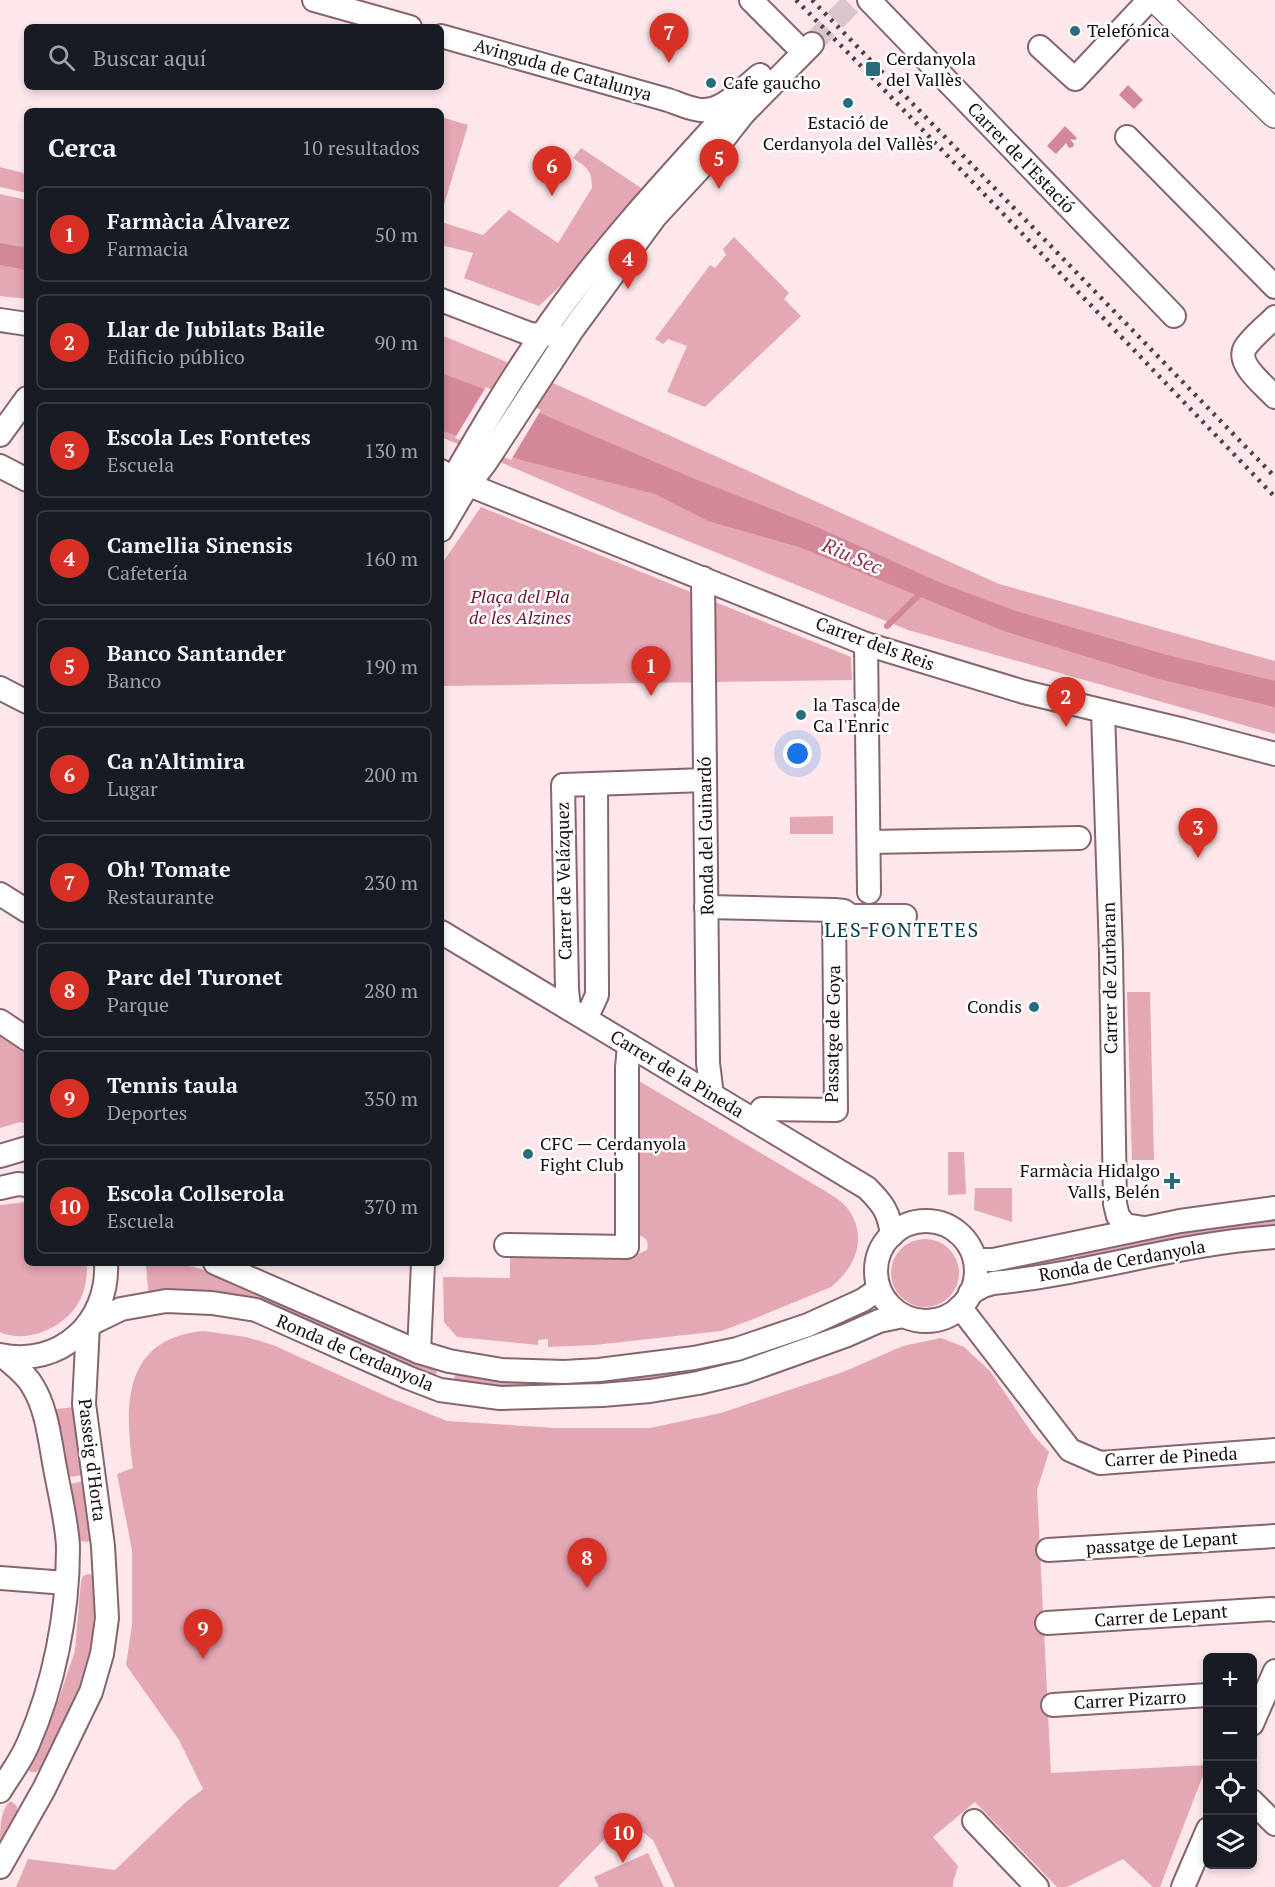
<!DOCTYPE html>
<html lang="es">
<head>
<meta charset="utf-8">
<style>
  :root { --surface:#171b24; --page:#20242c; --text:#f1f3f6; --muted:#9ea1a6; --line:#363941; --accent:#d93025 }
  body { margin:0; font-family:"PT Serif",serif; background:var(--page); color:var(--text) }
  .controls { position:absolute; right:18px; bottom:18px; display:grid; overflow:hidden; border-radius:9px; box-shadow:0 3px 9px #0003 }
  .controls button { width:54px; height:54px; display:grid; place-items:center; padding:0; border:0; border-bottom:2px solid var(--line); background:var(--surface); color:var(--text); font:30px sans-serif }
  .you { position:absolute; left:798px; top:754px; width:21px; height:21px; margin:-15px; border:4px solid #fff; border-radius:50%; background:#1a73e8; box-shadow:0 0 0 9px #1a73e833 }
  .badge { display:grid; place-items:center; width:39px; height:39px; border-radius:50%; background:var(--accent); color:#fff; font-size:20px; font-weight:700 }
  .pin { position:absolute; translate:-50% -50px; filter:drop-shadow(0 2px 3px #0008) }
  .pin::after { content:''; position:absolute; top:32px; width:21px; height:18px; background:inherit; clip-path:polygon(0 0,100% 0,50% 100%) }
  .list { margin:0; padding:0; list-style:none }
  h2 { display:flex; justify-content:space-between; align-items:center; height:78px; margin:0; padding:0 24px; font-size:26px }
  h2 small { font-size:20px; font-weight:400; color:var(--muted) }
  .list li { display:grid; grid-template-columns:39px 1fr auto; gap:18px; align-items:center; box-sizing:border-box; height:96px; margin:0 12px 12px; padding:0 12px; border:2px solid var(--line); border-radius:9px }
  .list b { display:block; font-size:22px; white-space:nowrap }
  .list p { margin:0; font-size:20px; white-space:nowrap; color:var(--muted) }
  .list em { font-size:20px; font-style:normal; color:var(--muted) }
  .icon { flex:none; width:33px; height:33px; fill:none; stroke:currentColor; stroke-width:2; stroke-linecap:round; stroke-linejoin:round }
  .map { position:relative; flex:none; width:1275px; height:1887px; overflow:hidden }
  .search { position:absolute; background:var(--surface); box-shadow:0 3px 9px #0003; left:24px; top:24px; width:420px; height:66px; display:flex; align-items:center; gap:15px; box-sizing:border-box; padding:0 21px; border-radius:9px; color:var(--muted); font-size:22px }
  .panel { position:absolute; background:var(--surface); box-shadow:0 3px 9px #0003; left:24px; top:108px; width:420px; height:1158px; border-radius:9px }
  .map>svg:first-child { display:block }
  .green { fill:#e4a7b4 }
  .water { fill:#d38899 }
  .pier { fill:#fde7eb }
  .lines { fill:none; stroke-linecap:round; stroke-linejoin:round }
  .stream { stroke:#d38899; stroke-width:6 }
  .minor-tunnel { stroke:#dac6ca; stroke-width:22; stroke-dasharray:22 11; stroke-linecap:butt }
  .minor-casing { stroke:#85666c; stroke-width:26 }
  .major-casing { stroke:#85666c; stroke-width:30 }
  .minor { stroke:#fff; stroke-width:22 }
  .major { stroke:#fff; stroke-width:27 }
  .rail { stroke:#4e4143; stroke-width:4.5; stroke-dasharray:3 6; stroke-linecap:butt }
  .poi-dot { fill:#266c7b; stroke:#fff; stroke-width:2 }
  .labels { text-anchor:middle; stroke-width:5; stroke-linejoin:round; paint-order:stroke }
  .poi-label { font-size:18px; fill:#170c0e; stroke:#fff; text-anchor:start }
  .street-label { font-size:18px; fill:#170c0e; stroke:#fff }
  .park-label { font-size:18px; font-style:italic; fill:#6f1635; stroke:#fff }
  .water-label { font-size:20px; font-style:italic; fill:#8d334d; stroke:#fff }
  .neighbourhood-label { font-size:20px; letter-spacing:1.5px; fill:#00404b; stroke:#fff }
</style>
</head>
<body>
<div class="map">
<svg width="1275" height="1887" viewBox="0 0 1275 1887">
  <rect width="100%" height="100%" fill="#fde7eb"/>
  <g class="green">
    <path d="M 441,117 L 468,125 L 441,215 Z"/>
    <path d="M 581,148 L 641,188 L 575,272 L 539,306 L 464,278 L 473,253 L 441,245 L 441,222 L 483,235 L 509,210 L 558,243 L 592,188 C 592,169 587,168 573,158 Z"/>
    <path d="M 0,167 L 27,174 L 27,193 L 0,187 Z"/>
    <path d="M 0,194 L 27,200 L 27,299 L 0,296 Z"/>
    <path d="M 734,237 L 789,293 L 784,299 L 801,316 L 705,407 L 667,392 L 687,346 L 668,339 L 663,344 L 655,339 L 710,265 L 715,268 L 726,255 L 723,249 Z"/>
    <path d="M 441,335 L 502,360 L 999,584 L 1275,661 L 1275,734 L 908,630 L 648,525 L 441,437 Z"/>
    <path d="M 481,507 L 851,657 L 852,680 L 441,686 L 441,565 Z"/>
    <path d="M 833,816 L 833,834 L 790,834 L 790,817 Z"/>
    <path d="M 1127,992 L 1150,992 L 1154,1160 L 1132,1160 Z"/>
    <path d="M 0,1021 L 27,1039 L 27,1124 L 20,1122 L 0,1128 Z"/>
    <path d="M 639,1081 L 830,1194 C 836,1198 844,1203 848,1209 C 868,1237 856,1267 831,1287 L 751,1320 L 721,1331 L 595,1345 L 548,1347 L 548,1339 L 538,1340 L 538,1345 L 457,1337 L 444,1322 L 443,1277 L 510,1278 L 510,1254 L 636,1255 L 647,1250 C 650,1240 644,1235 635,1235 L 635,1083 Z"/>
    <path d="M 948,1152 L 964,1152 L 966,1194 L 948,1195 Z"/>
    <path d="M 975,1188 L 1012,1188 L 1012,1222 L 974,1210 Z"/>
    <path d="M 26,1202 L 27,1263 L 87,1263 C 87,1276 86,1288 80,1300 C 67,1326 29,1345 0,1332 L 0,1205 Z"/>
    <path d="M 1275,1219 L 1275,1229 L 1020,1271 L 1018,1261 L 1193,1231 Z"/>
    <circle cx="925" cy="1273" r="34"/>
    <path d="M 171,1263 L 194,1267 L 230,1279 L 438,1365 L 436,1375 L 393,1360 L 287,1313 L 149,1297 L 146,1266 Z"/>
    <path d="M 830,1326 L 832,1333 L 776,1356 L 669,1381 L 500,1388 L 454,1379 L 456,1369 L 555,1380 Z"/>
    <path d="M 204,1331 L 246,1337 L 273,1345 L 390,1398 L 447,1421 L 555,1428 L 650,1428 L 721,1413 L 843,1372 L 903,1346 L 941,1338 L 964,1347 L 990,1371 L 1034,1436 L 1049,1452 L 1037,1490 L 1051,1773 L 1207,1765 L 1160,1887 L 1153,1887 L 1123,1859 L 1067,1887 L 1057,1887 L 975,1802 L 933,1837 L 958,1866 L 953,1882 L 953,1887 L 675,1887 L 653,1840 L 625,1818 L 558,1887 L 16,1887 L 28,1859 L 115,1870 L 186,1802 L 203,1789 L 179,1740 L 126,1665 L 132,1625 L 132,1550 L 117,1474 L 133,1468 C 124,1405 123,1338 204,1331 Z"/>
    <path d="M 73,1407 L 83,1475 L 68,1477 L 51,1410 Z"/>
    <path d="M 85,1481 L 91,1540 L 87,1542 L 80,1541 L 69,1484 Z"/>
    <path d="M 88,1574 L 93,1575 L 96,1579 C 94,1610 94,1642 85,1672 C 75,1707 57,1738 40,1769 L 36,1772 L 31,1772 L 27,1769 L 59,1698 L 75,1651 L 81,1581 L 83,1576 Z"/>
    <path d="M 11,1801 L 17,1806 L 17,1811 L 0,1845 C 0,1831 0,1808 11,1801 Z"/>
    <path d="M 648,1853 L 664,1887 L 599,1887 L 594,1877 Z"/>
  </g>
  <g class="water">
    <path d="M 1128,85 L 1143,100 L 1134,109 L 1119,95 Z"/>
    <path d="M 1065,126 L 1077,138 L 1075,140 L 1070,139 L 1074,144 L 1073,147 L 1069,148 L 1066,143 L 1056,154 L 1047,146 Z"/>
    <path d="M 0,243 L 27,248 L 27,270 L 0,265 Z"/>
    <path d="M 441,373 L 481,388 L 695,479 L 815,526 L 941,583 L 1019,612 L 1167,655 L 1275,681 L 1275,707 L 1159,679 L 1001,630 L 799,547 L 708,521 L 655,494 L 521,460 L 441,430 Z"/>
  </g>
  <path class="pier" d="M 486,387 L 541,410 L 511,460 L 455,438 Z"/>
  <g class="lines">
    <path class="stream" d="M 887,626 L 923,591"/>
    <path class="minor-tunnel" d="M 812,44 L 852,3"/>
    <g class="minor-casing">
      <g id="minor">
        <path d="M 314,0 L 410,27"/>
        <path d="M 751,0 L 794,43"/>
        <path d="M 869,0 L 1174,316"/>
        <path d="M 441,36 L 668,100 C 677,103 686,107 695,109 C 720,116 742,89 760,75"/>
        <path d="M 1040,47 L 1075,79 L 1149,0"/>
        <path d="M 1127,137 L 1275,287"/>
        <path d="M 441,300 L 530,334 L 542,335 L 554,334"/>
        <path d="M 1275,317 C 1266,326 1251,338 1245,348 C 1236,364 1265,386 1275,397"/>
        <path d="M 0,320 L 27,324"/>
        <path d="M 0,435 L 27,398"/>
        <path d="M 0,466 L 27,480"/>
        <path d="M 441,471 L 453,479 L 469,485 L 866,644 L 1024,692 L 1184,730 L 1275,754"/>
        <path d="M 441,499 C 476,438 511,378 552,320 C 603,248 663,183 723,117"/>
        <path d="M 441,530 L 466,488 L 486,462 L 573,329 L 655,217 L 704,164 L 744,113 L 812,44"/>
        <path d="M 703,578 L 708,1063 L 712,1095"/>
        <path d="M 866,644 L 869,892"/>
        <path d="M 0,688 L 27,702"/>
        <path d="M 1103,711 L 1111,952 L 1115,1204 L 1118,1216 L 1125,1225 L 1144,1228"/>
        <path d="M 870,842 L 1079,838"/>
        <path d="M 0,894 L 27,911"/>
        <path d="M 706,907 L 834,910 L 844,911 L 851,916 L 905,916"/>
        <path d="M 441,932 L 867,1188 C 883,1204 889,1212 892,1235"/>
        <path d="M 569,1009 L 567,989 L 563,785 L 705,780"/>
        <path d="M 586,1019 L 597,995 L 596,784"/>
        <path d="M 0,1021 L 27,1039"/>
        <path d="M 754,1120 L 762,1109 L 836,1110 L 834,910"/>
        <path d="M 0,1156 L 27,1148"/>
        <path d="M 0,1188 L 18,1184 L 27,1185"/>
        <circle cx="926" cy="1271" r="50"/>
        <path d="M 506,1245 L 627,1247 L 627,1068 L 629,1045"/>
        <path d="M 975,1260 L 993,1260 L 1180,1221 L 1275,1208"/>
        <path d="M 215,1263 L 419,1352 L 449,1361 L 502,1370 L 564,1372 L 599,1370 L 694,1358 L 737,1349 L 808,1325 L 863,1300 L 879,1289"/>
        <path d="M 970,1293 L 983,1286 L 993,1283 C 1088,1274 1180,1243 1275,1237"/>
        <path d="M 960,1307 L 1070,1450 L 1100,1463 L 1275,1450"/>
        <path d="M 88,1325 L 121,1309 L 166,1301 L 212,1303 L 256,1310 L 409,1378 L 440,1390 L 500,1398 L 602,1395 L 650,1391 L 698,1383 L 744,1372 L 845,1336 L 879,1321 L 903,1316"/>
        <path d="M 419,1352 L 423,1263"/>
        <path d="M 0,1355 C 60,1368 109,1322 106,1263"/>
        <path d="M 1048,1550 L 1275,1536"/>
        <path d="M 0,1578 L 66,1583"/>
        <path d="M 1047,1623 L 1272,1609 L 1275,1610"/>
        <path d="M 1053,1705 L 1208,1695"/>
        <path d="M 1252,1724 L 1275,1671"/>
        <path d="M 0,1791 C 9,1776 21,1761 28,1744 C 54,1685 68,1614 68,1549 C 68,1528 60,1495 56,1473 C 50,1444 48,1410 32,1385 C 25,1373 13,1365 3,1356"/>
        <path d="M 1252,1801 L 1275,1824"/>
        <path d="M 974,1821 L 1037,1887"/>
        <path d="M 0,1867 L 44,1789 L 91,1692 L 102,1654 L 107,1618 L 103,1546 L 84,1404 L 88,1325"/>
        <path d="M 1183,1887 L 1208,1829"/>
      </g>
    </g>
    <g class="major-casing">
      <path id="major" d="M 1157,0 L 1275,114"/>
    </g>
    <use href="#minor" class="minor"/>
    <use href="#major" class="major"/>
    <g class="rail">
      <path d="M 796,0 L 868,73 L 1275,497"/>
      <path d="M 812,0 L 1275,477"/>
    </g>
  </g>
  <g class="poi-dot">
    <circle cx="1075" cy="31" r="6"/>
    <rect x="865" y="61" width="16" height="16" rx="3"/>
    <circle cx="711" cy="83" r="6"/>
    <circle cx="848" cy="103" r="6"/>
    <circle cx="801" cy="715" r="6"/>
    <circle cx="1034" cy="1007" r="6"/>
    <circle cx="528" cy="1154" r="6"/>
    <path d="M1169 1172h6v6h6v6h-6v6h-6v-6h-6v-6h6z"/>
  </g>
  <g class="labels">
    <g class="poi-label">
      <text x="1087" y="37">Telefónica</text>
      <text x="886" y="65">Cerdanyola<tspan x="886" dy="21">del Vallès</tspan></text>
      <text x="723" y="89">Cafe gaucho</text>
      <text x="848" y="129" text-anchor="middle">Estació de<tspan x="848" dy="21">Cerdanyola del Vallès</tspan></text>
      <text x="813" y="711">la Tasca de<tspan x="813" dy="21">Ca l'Enric</tspan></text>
      <text x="1022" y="1013" text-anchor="end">Condis</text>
      <text x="540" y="1150">CFC — Cerdanyola<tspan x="540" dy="21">Fight Club</tspan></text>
      <text x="1160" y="1177" text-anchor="end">Farmàcia Hidalgo<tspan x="1160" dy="21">Valls, Belén</tspan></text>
    </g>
    <g class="street-label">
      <text transform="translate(563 70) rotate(16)" y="6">Avinguda de Catalunya</text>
      <text transform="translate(1021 158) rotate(46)" y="6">Carrer de l'Estació</text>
      <text transform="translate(875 644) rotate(20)" y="6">Carrer dels Reis</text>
      <text transform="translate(706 836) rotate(-91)" y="6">Ronda del Guinardó</text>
      <text transform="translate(564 881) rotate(-91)" y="6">Carrer de Velázquez</text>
      <text transform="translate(1110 978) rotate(-91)" y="6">Carrer de Zurbaran</text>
      <text transform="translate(833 1034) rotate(-89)" y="6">Passatge de Goya</text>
      <text transform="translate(677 1074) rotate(31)" y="6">Carrer de la Pineda</text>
      <text transform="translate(1122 1261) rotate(-10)" y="6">Ronda de Cerdanyola</text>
      <text transform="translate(355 1353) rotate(23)" y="6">Ronda de Cerdanyola</text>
      <text transform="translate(1171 1457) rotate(-3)" y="6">Carrer de Pineda</text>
      <text transform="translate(92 1460) rotate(83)" y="6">Passeig d'Horta</text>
      <text transform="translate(1162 1543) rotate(-4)" y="6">passatge de Lepant</text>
      <text transform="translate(1161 1616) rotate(-4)" y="6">Carrer de Lepant</text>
      <text transform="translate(1130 1700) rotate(-3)" y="6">Carrer Pizarro</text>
    </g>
    <g class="park-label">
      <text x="520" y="603">Plaça del Pla<tspan x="520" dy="21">de les Alzines</tspan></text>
    </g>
    <g class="water-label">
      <text transform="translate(852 556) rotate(23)" y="7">Riu Sec</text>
    </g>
    <g class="neighbourhood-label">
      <text x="902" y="937">LES FONTETES</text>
    </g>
  </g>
</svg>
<div class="controls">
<button>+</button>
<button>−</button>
<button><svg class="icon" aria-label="locate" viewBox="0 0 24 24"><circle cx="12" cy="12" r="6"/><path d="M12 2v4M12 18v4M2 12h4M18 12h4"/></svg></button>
<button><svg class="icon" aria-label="layers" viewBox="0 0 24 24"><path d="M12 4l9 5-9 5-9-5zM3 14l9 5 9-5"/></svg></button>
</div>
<div class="you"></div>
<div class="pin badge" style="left:651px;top:696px">1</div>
<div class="pin badge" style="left:1066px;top:727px">2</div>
<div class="pin badge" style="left:1198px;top:858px">3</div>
<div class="pin badge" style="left:628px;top:289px">4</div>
<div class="pin badge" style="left:719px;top:189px">5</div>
<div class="pin badge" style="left:552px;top:196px">6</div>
<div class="pin badge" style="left:669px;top:63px">7</div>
<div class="pin badge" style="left:587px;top:1588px">8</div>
<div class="pin badge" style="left:203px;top:1659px">9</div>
<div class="pin badge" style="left:623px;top:1863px">10</div>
<div class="search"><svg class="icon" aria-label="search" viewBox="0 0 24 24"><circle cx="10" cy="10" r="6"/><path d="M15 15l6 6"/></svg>Buscar aquí</div>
<section class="panel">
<h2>Cerca<small>10 resultados</small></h2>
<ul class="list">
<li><span class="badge">1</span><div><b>Farmàcia Álvarez</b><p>Farmacia</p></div><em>50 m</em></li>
<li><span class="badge">2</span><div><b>Llar de Jubilats Baile</b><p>Edificio público</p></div><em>90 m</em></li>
<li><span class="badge">3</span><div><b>Escola Les Fontetes</b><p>Escuela</p></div><em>130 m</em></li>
<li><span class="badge">4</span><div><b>Camellia Sinensis</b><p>Cafetería</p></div><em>160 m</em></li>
<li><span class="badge">5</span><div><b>Banco Santander</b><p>Banco</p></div><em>190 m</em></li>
<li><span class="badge">6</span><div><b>Ca n'Altimira</b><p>Lugar</p></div><em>200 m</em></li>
<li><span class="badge">7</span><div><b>Oh! Tomate</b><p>Restaurante</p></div><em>230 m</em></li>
<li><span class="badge">8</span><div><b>Parc del Turonet</b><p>Parque</p></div><em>280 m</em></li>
<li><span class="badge">9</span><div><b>Tennis taula</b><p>Deportes</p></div><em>350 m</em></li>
<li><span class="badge">10</span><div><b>Escola Collserola</b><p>Escuela</p></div><em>370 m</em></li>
</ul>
</section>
</div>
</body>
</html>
